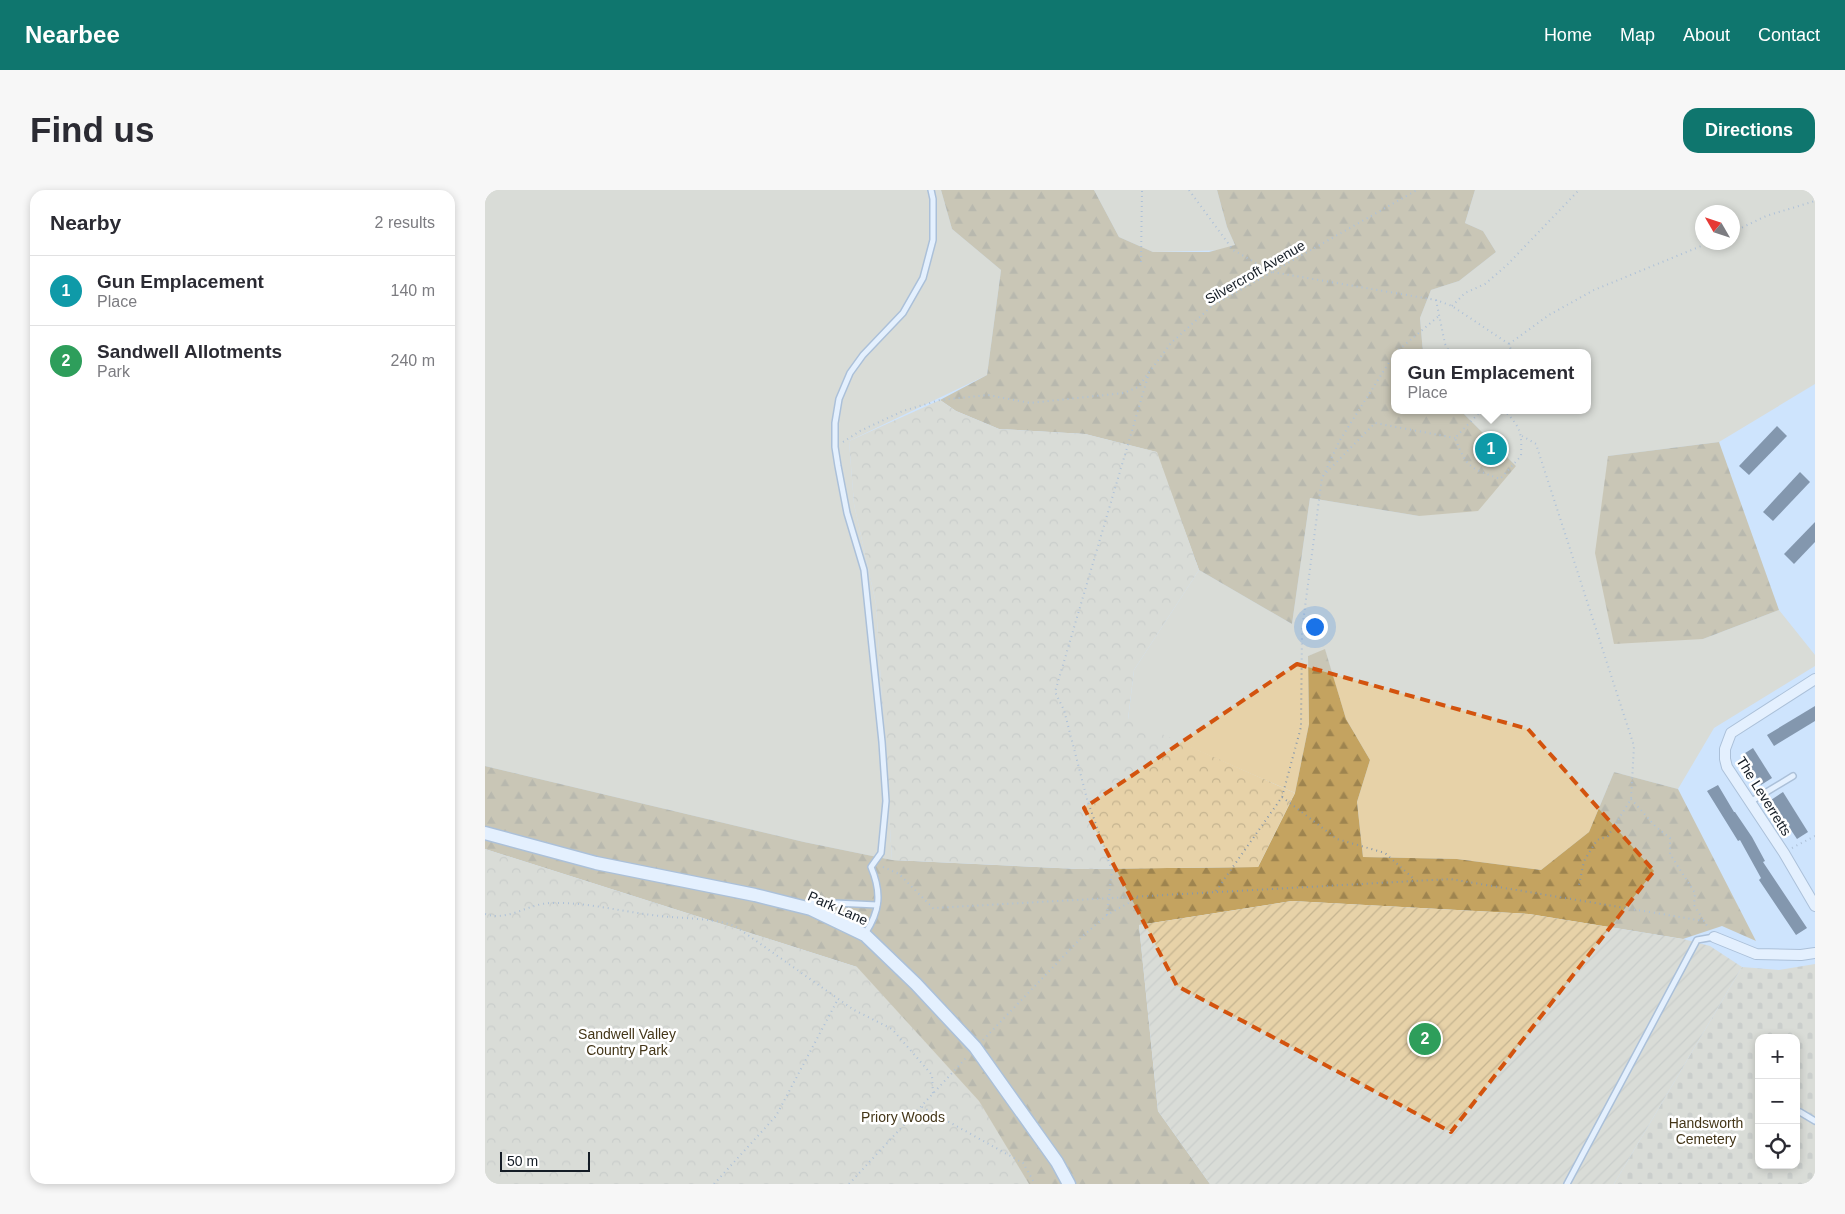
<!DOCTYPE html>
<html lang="en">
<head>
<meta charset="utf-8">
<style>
  :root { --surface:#fff; --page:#f7f7f7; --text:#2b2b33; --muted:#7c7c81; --line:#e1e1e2; --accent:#0f766e }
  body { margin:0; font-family:Helvetica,sans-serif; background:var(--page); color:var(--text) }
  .controls { position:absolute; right:15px; bottom:15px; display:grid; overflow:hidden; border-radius:10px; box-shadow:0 2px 8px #0003 }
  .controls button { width:45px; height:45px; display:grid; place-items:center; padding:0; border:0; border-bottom:1px solid var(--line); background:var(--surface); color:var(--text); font:25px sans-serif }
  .compass { position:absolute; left:1210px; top:15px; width:45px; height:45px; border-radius:50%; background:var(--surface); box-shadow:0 2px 8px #0003; rotate:309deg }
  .scale { position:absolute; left:15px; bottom:12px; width:90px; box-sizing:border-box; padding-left:5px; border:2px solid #141c25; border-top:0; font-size:14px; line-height:18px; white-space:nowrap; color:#141c25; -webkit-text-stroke:4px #fff; paint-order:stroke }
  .you { position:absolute; left:829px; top:436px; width:18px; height:18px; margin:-12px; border:4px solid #fff; border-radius:50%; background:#1a73e8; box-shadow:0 0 0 8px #1a73e833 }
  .badge { display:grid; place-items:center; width:32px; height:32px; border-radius:50%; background:var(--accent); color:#fff; font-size:16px; font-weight:700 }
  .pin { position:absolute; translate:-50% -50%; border:2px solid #fff; box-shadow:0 1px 5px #0006 }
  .popup { position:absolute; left:906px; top:159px; width:200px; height:65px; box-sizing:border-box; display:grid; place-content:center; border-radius:10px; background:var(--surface); filter:drop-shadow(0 1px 4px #0005); font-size:16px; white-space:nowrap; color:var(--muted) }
  .popup b { font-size:19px; color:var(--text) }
  .popup::after { content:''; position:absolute; left:50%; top:100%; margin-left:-10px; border:10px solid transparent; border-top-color:var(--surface) }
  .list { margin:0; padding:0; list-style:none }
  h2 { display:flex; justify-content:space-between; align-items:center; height:65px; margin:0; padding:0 20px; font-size:21px }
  h2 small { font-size:16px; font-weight:400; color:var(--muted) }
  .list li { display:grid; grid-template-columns:32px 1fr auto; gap:15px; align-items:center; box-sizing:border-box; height:70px; padding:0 20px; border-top:1px solid var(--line) }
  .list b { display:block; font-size:19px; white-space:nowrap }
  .list p { margin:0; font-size:16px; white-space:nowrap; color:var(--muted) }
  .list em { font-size:16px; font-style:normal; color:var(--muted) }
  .icon { flex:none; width:28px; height:28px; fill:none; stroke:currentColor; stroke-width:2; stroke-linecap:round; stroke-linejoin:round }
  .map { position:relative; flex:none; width:1330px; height:994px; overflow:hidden; border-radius:15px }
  header { display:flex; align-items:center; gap:30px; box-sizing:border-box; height:70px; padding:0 25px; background:var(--accent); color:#fff }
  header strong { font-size:24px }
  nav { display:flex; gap:28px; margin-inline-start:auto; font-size:18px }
  .intro { display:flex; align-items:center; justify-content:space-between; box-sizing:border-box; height:120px; padding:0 30px }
  h1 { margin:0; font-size:35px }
  .button { padding:12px 22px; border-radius:15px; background:var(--accent); color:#fff; font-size:18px; font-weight:700 }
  main { display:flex; gap:30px; padding:0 30px }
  aside { flex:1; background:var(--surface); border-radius:15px; box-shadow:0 2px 8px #0003 }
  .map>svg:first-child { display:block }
  .grass { fill:#e7d2a8; fill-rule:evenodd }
  .forest { fill:url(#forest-firs) }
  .cemetery { fill:url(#cemetery-stones); fill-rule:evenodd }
  .park { fill:url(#park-crowns) }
  .garden { fill:url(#garden-furrows) }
  .building { fill:#293a4e }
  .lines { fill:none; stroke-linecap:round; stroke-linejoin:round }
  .service-casing { stroke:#8296ad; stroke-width:8 }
  .minor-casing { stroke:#8296ad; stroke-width:12 }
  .tertiary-casing { stroke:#8296ad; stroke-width:15 }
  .path { stroke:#8798ab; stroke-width:2; stroke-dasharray:1 4; stroke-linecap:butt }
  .service { stroke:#fff; stroke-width:5 }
  .minor { stroke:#fff; stroke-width:10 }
  .tertiary { stroke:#fff; stroke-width:12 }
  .marked { fill:none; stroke:#d3530e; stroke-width:4; stroke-dasharray:10 6; stroke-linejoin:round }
  .labels { text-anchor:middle; stroke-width:5; stroke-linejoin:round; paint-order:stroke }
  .street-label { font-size:14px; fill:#141c25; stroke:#fff }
  .park-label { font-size:14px; fill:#443618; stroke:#fff }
</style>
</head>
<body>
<header>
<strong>Nearbee</strong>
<nav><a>Home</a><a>Map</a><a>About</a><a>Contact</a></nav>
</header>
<div class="intro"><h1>Find us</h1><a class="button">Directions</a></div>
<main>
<aside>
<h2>Nearby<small>2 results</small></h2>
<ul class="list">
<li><span class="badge" style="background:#0f9aa8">1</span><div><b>Gun Emplacement</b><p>Place</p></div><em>140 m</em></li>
<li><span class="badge" style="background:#2e9e5b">2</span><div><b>Sandwell Allotments</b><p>Park</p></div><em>240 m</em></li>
</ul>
</aside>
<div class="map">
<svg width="1330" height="994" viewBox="0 0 1330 994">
  <defs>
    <pattern id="forest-firs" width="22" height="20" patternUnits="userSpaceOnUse" patternTransform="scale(1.25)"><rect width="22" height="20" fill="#c4a360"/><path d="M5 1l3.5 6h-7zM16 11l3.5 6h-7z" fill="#9e844f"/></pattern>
    <pattern id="cemetery-stones" width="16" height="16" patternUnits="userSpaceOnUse" patternTransform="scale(1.25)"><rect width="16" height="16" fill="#e7d2a8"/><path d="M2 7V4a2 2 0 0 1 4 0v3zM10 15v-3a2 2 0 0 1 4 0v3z" fill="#c5b490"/></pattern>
    <pattern id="park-crowns" width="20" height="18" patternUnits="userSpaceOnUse" patternTransform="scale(1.25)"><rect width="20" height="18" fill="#e7d2a8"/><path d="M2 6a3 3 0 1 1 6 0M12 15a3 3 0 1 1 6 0" fill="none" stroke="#c5b490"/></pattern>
    <pattern id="garden-furrows" width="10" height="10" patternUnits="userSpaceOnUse" patternTransform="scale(1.25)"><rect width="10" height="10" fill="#e7d2a8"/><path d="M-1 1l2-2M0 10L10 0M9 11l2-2" fill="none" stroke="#c5b490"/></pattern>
  </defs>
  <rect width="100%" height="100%" fill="#cee4fd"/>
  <g class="grass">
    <path d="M 0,0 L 456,0 L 467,39 L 516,80 L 502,185 L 364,251 L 369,314 L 391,414 L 407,670 L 319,652 L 0,576 Z"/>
    <path d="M 609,0 L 732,0 L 742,37 L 750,55 L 748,60 L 668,62 L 634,47 Z"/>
    <path d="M 990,0 L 1330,0 L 1330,194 L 1234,252 L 1123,266 L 1218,449 L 1294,420 L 1330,465 L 1330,476 L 1229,538 L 1193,599 L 1129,582 L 1104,642 L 1056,680 L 972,669 L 878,667 L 872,612 L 885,570 L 861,529 L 840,460 L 823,466 L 824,534 L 810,603 L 643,530 L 649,480 L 714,380 L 807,434 L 825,308 L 934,326 L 1031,276 L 975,220 L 1102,220 L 1102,163 L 938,163 L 935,128 L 946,100 L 974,91 L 1011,62 L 998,41 L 980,33 ZM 1218,22 L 1248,22 L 1248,52 L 1218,52 Z"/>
  </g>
  <g class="forest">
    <path d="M 456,0 L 609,0 L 634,47 L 668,62 L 724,62 L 750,55 L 742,37 L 732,0 L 990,0 L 980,33 L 998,41 L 1011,62 L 974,91 L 946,100 L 935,128 L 938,163 L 910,163 L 910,220 L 975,220 L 1031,276 L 993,321 L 934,326 L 825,308 L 807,434 L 714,380 L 671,262 L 600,244 L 514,239 L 471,221 L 455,210 L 502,185 L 516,80 L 467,39 Z"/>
    <path d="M 1234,252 L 1294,420 L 1218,449 L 1129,454 L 1110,363 L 1123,266 Z"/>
    <path d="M 840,459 L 861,529 L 885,570 L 872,612 L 878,667 L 972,669 L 1056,680 L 1104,642 L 1129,582 L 1193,599 L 1271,751 L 1237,736 L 1198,749 L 1044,724 L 807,711 L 654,735 L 673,921 L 725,994 L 229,994 L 372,777 L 0,659 L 0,576 L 319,652 L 407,670 L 594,679 L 773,677 L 810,603 L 824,534 L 823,466 Z"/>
  </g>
  <path class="cemetery" d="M 1330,774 L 1330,994 L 1129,994 L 1257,777 L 1294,780 ZM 1274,848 L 1311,848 L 1311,975 L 1274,975 Z"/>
  <g class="park">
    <path d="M 455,210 L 471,221 L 514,239 L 600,244 L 672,262 L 714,380 L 649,480 L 643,529 L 810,603 L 773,677 L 594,679 L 407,670 L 391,414 L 369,314 L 364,251 Z"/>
    <path d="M 0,659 L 372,777 L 494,911 L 544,994 L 0,994 Z"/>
  </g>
  <path class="garden" d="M 807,711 L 1044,724 L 1198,749 L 1225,756 L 1257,777 L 1129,994 L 725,994 L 673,921 L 654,735 Z"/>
  <g class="building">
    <path d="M 1292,236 L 1302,246 L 1264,285 L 1254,276 Z"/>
    <path d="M 1315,282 L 1325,292 L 1288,331 L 1278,322 Z"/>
    <path d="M 1330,332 L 1330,352 L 1309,374 L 1299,364 Z"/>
    <path d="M 1330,516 L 1330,531 L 1289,556 L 1282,545 Z"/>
    <path d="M 1268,558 L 1287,588 L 1276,595 L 1257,565 Z"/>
    <path d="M 1233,595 L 1249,622 L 1250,622 L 1267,647 L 1280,671 L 1278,672 L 1322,738 L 1311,745 L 1274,690 L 1276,688 L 1255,650 L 1253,651 L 1222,601 Z"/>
    <path d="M 1298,602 L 1323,642 L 1312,649 L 1286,610 Z"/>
  </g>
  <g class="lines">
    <g class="service-casing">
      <g id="service">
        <path d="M 1265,612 L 1308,586"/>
        <path d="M 321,715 L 329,712 L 392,715"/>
        <path d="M 380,744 C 395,721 397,703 386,677 L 396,663 L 401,611 L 397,552 L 379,380 L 362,323 L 353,276 L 350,257 L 350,233 L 354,209 L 365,183 L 378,165 L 418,123 L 438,88 L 448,50 L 448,9 L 446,0"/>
        <path d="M 1315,922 L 1330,931"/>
        <path d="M 1082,994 L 1212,750 L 1229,747"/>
      </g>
    </g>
    <g class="minor-casing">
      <g id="minor">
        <path d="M 1330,489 L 1246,543 L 1240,559 L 1240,569 L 1242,577 L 1299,663 L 1330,716"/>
        <path d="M 1229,747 L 1271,764 L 1316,765 L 1330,763"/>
      </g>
    </g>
    <g class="tertiary-casing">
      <path id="tertiary" d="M 0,643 L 111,673 L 270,705 L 326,719 L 380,745 L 431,794 L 490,857 L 572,972 L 584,994"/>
    </g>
    <g class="path">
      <path d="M 704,0 L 748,60 L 787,82 L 951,110 L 967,116 L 1024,154 L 1027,163"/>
      <path d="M 1248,42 L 1281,26 L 1330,11"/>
      <path d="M 656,72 L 657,0"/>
      <path d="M 951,110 L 960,154 L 965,163"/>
      <path d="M 967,116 L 980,103 L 1000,94 L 1022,75 L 1094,0"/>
      <path d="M 1024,154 L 1064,125 L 1109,100 L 1226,52"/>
      <path d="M 910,163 L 955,125"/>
      <path d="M 1013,220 L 993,224 L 970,248 C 982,279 986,278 1015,289 L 1036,266 C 1037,242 1036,238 1019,220"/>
      <path d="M 1037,246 L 1051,254 L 1149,556 L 1146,609 L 1123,646 L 1112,650 L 1099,671 L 1094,695"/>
      <path d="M 358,252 L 375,241 L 418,221 L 455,210 L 503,205 L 545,213 L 639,203 L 653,197 L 686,153 L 727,116 L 932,0"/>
      <path d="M 838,286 L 855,250 L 910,163"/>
      <path d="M 797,607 L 852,649 L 900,663 L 930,690"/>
      <path d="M 1146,609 L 1170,636 L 1185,648 L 1185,664 L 1210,703 L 1209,715 L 1219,731"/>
      <path d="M 1307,658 L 1330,646"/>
      <path d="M 398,677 L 414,684 L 448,718 L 965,689 L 1219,731 L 1224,739"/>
      <path d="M 731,701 L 797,607 L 816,537 L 817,440 L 837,287 L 890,233 L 970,248"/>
      <path d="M 0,724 C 24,732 43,713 67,713 C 100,712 134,721 167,725 C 194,729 224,727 250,736 L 369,820 L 407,839 L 447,885 L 448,904"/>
      <path d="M 622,725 L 627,680 L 602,609 L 579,520 L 570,502 L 664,183"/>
      <path d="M 498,850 L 599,745 L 622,725 L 654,707"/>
      <path d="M 437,917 L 538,973 L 550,994"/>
      <path d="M 229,994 L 291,926 L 353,809"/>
      <path d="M 364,994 L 481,868"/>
    </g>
    <use href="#service" class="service"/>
    <use href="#minor" class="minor"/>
    <use href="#tertiary" class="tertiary"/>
  </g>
  <path d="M0 0H1330V994H0ZM 812,474 L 1043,539 L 1169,681 L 966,942 L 692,796 L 599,618 Z" fill="#cee4fd" fill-opacity=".55" fill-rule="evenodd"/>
  <path class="marked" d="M 812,474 L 1043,539 L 1169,681 L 966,942 L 692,796 L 599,618 Z"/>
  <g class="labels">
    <g class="street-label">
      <text transform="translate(770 82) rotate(-30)" y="5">Silvercroft Avenue</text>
      <text transform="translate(1279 606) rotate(58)" y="5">The Leverretts</text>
      <text transform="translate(353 718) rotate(24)" y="5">Park Lane</text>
    </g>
    <g class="park-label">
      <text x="142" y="849">Sandwell Valley<tspan x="142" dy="16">Country Park</tspan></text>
      <text x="418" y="932">Priory Woods</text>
      <text x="1221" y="938">Handsworth<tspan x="1221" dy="16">Cemetery</tspan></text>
    </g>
  </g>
</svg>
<div class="controls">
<button>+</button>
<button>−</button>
<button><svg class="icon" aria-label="locate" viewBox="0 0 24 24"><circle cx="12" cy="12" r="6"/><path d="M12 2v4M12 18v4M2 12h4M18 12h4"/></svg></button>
</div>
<svg class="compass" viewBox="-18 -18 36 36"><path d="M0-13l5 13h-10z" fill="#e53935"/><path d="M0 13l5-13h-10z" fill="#7c7c81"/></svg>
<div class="scale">50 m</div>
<div class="you"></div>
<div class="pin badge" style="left:1006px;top:259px;background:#0f9aa8">1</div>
<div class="popup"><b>Gun Emplacement</b>Place</div>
<div class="pin badge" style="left:940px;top:849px;background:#2e9e5b">2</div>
</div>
</main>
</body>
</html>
